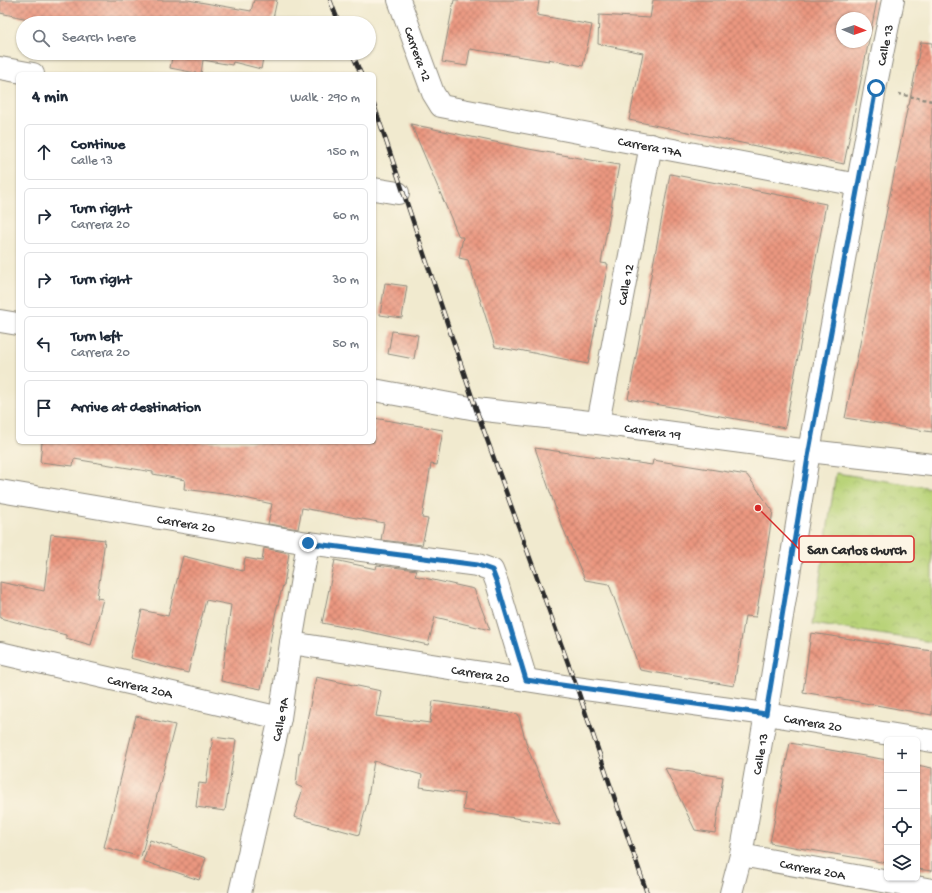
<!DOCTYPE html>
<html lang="en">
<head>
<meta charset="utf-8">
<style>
  :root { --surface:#fff; --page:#f2f2f3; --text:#1f2937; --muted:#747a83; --line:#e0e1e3 }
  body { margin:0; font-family:"Gochi Hand",sans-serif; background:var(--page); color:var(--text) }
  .controls { position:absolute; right:12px; bottom:12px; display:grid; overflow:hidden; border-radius:6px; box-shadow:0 1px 3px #0004 }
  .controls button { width:36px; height:36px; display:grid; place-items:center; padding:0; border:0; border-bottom:1px solid var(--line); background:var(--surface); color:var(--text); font:20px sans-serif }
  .compass { position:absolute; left:836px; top:12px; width:36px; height:36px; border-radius:50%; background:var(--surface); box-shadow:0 1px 3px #0004; rotate:92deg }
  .stop { position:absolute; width:12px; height:12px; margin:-9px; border:3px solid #1f6fb2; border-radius:50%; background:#fff }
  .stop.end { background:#1f6fb2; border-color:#fff; box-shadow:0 1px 4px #0008 }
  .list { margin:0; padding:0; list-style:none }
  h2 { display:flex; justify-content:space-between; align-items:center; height:52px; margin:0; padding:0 16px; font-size:17px }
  h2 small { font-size:13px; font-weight:400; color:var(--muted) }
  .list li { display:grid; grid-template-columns:26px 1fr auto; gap:12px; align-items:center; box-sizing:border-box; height:56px; margin:0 8px 8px; padding:0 8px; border:1px solid var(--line); border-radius:6px }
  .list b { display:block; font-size:15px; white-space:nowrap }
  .list p { margin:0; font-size:13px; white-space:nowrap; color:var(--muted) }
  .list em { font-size:13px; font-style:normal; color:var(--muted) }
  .icon { flex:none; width:22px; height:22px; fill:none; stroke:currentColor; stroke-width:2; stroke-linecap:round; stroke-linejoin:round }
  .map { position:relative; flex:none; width:932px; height:893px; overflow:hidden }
  .search { position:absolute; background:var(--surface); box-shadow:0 1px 3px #0004; left:16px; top:16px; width:360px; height:44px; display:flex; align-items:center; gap:10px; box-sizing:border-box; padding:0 14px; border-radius:22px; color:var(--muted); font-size:15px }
  .panel { position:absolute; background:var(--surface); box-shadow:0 1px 3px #0004; left:16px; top:72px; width:360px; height:372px; border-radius:6px }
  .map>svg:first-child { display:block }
  .park { fill:url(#park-crowns); stroke:#727f52 }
  .building { fill:url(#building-cross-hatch); fill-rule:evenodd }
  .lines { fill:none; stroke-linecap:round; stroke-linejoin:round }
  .minor-casing { stroke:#8e8a7d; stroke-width:24 }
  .path { stroke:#8e8a7d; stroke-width:2.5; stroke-dasharray:3 3; stroke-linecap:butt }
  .minor { stroke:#fff; stroke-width:22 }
  .rail-casing { stroke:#2b2b2b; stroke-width:4.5 }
  .rail { stroke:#fcf5e5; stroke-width:3; stroke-dasharray:9; stroke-linecap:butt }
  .route { stroke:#1f6fb2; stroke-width:5 }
  .labels { text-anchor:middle; stroke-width:4; stroke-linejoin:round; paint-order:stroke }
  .street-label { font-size:13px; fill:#2b2b2b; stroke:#fcf5e5 }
  .leader { fill:none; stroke:#d62828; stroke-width:1.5 }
  .callout-dot { fill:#d62828; stroke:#fcf5e5; stroke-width:1.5 }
  .callout { fill:#fcf5e5; stroke:#d62828; stroke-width:1.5 }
  .callout-label { font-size:14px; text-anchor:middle; font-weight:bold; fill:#2b2b2b }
</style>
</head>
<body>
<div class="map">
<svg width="932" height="893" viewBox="0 0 932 893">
  <defs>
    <pattern id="park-crowns" width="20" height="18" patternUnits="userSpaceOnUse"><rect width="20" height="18" fill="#b9d379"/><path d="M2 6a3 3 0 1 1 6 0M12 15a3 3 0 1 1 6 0" fill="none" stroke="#9fb569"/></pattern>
    <pattern id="building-cross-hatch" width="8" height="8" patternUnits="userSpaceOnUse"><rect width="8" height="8" fill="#eb9780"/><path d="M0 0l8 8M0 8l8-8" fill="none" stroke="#bf7b69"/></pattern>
  </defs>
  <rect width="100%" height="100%" fill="#fcf5e5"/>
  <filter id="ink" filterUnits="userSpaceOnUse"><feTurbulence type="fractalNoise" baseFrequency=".025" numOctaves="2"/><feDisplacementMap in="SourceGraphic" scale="8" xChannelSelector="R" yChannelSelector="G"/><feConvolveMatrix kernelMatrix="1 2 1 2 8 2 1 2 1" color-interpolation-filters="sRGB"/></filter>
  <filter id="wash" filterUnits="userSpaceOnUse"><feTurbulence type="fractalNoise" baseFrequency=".012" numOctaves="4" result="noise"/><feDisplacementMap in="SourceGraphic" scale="16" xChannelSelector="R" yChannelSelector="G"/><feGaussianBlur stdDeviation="0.9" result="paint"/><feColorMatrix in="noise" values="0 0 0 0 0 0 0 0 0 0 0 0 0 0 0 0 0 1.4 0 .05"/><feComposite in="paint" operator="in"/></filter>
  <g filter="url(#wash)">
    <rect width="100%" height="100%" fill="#f1eacf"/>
    <path class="park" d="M 836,473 L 932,488 L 932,642 L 813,624 Z"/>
    <g id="blocks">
      <g class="building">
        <path d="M 0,0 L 188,0 L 251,11 L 254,0 L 277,0 L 272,23 L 47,23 L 0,13 Z"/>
        <path d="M 454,0 L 539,0 L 537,15 L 592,25 L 583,66 L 548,59 L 549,61 L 470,49 L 467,66 L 442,62 Z"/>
        <path d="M 653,0 L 877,0 L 844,164 L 629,120 L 643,53 L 598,44 L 599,15 L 650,18 ZM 842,18 L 866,18 L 866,42 L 842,42 Z"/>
        <path d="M 921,42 L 932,43 L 932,432 L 845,418 L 908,105 L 909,105 Z"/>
        <path d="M 173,53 L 264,53 L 261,69 L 233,62 L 232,65 L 203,60 L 201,74 L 170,68 Z"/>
        <path d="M 411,124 L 523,148 L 619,165 L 601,263 L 608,264 L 588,364 L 519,350 L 518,351 L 495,347 L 468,260 L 459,258 L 463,237 L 459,237 Z"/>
        <path d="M 670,174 L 826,204 L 785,428 L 628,399 Z"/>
        <path d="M 385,283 L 407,286 L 402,318 L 380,315 Z"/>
        <path d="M 392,331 L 418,335 L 414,359 L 388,354 Z"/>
        <path d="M 374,418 L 443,430 L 437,465 L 431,464 L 422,518 L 428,519 L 422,545 L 381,540 L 384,523 L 302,508 L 298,529 L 268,524 L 272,504 L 231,495 L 184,489 L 185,480 L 153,474 L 153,472 L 74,459 L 73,466 L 40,462 L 42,442 L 374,442 Z"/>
        <path d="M 535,448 L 652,465 L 653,460 L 747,475 L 773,511 L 756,617 L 745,616 L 734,686 L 640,670 L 609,584 L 585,580 L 560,521 Z"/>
        <path d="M 51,534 L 105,540 L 97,598 L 103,599 L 91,645 L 66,638 L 66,635 L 0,618 L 0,582 L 44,591 Z"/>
        <path d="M 264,548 L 289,553 L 284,585 L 283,585 L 276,611 L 261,689 L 221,681 L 231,605 L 206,600 L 188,673 L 130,658 L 142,610 L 168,616 L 183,556 L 243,571 L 245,558 L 262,561 Z"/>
        <path d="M 335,560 L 376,569 L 377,565 L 417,570 L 415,576 L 474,589 L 490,630 L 435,617 L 428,645 L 365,631 L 322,623 Z"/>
        <path d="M 811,633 L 932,651 L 932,715 L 803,692 Z"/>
        <path d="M 316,677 L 381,691 L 376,716 L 430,723 L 433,701 L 518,714 L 528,749 L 560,825 L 463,810 L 465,794 L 420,787 L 422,775 L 374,761 L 367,803 L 359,835 L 294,817 L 303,788 L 296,785 L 299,753 L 300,753 Z"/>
        <path d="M 136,716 L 175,725 L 141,857 L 104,847 Z"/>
        <path d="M 213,737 L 236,740 L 225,811 L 196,807 L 199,783 L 206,784 Z"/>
        <path d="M 790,743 L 887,760 L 887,863 L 770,843 Z"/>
        <path d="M 917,765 L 932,768 L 932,871 L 917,869 Z"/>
        <path d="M 665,768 L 723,777 L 715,833 L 695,830 Z"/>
        <path d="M 150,840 L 206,858 L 199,880 L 143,861 Z"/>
      </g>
    </g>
  </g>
  <g filter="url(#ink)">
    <use href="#blocks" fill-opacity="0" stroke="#8e8a7d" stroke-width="1"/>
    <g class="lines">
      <g class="minor-casing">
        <g id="minor">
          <path id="s1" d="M 399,0 L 433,93 L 441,106 L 858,185"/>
          <path d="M 0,68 L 33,74"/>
          <path d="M 374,189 L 398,193"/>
          <path d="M 0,321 L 18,324"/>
          <path id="s2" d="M 374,390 L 476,409 L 598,423 L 809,451 L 932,465"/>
          <path id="s3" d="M 598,423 L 651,145"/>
          <path id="s4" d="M 0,491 L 308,543 L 478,565 L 492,570 L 497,583 L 526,680"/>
          <path id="s5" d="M 291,643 L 577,688 L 766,714 L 932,741"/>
          <path id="s6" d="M 0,653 L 280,718"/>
          <path id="s7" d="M 741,855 L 932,890"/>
          <path id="s8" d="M 240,893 L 280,718 L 291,643 L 308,543"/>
          <path id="s9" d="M 731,893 L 741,855 L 766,714 L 809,451 L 875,89 L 893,0"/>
        </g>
      </g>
      <path class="path" d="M 899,94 L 932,101"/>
      <use href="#minor" class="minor"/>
      <g class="rail-casing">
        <g id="rail">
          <path d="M 330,0 L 339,23"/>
          <path d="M 352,53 L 361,74"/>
          <path d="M 374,105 L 476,409 L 577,688 L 647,893"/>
        </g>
      </g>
      <use href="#rail" class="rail"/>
    </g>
  </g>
  <g class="lines" filter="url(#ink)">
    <path class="route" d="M 308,543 L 478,565 L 492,570 L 497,583 L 526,680 L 766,714 L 809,451 L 876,88"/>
  </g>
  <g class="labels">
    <g class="street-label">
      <text dy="5" stroke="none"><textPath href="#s9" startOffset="862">Calle 13</textPath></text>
      <text dy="5" stroke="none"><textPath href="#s1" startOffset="57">Carrera 12</textPath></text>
      <text dy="5" stroke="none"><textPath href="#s1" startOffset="327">Carrera 17A</textPath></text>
      <text dy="5" stroke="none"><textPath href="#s3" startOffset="141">Calle 12</textPath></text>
      <text dy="5" stroke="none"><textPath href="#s2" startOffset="282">Carrera 19</textPath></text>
      <text dy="5" stroke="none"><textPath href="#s4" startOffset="189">Carrera 20</textPath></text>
      <text dy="5" stroke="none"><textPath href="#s5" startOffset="192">Carrera 20</textPath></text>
      <text dy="5" stroke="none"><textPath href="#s6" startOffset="144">Carrera 20A</textPath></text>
      <text dy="5" stroke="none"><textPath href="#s8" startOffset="178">Calle 9A</textPath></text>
      <text dy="5" stroke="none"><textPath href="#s5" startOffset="528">Carrera 20</textPath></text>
      <text dy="5" stroke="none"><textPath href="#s9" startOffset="142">Calle 13</textPath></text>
      <text dy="5" stroke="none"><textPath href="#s7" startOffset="73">Carrera 20A</textPath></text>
    </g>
  </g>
  <path class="leader" d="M758 508L799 549"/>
  <circle class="callout-dot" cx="758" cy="508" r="4"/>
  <rect class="callout" x="799" y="536" width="115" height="26" rx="4"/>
  <g class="callout-label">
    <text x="857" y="554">San Carlos church</text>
  </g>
</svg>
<div class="controls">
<button>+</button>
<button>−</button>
<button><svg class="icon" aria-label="locate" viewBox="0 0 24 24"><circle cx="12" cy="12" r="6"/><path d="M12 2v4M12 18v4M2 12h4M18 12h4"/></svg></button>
<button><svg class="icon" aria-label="layers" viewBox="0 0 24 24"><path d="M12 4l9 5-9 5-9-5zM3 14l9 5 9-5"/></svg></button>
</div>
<svg class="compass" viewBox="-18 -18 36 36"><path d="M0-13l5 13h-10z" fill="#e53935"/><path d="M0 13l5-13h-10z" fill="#747a83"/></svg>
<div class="stop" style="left:876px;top:88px"></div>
<div class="stop end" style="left:308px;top:543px"></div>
<div class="search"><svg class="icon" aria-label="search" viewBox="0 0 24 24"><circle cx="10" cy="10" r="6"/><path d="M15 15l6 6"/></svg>Search here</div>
<section class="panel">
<h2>4 min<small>Walk · 290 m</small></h2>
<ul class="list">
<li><svg class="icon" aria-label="ahead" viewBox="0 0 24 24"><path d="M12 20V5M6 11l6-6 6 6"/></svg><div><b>Continue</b><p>Calle 13</p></div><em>150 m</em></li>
<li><svg class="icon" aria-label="right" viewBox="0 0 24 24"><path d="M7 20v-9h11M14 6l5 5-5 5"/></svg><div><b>Turn right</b><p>Carrera 20</p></div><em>60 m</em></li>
<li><svg class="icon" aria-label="right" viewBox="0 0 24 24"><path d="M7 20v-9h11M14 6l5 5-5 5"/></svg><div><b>Turn right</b></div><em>30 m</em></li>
<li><svg class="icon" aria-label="left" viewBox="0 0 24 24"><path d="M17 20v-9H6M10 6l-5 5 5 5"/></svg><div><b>Turn left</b><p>Carrera 20</p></div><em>50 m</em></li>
<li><svg class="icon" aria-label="arrive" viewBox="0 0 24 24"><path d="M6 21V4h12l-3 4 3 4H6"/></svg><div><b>Arrive at destination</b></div></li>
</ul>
</section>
</div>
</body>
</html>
